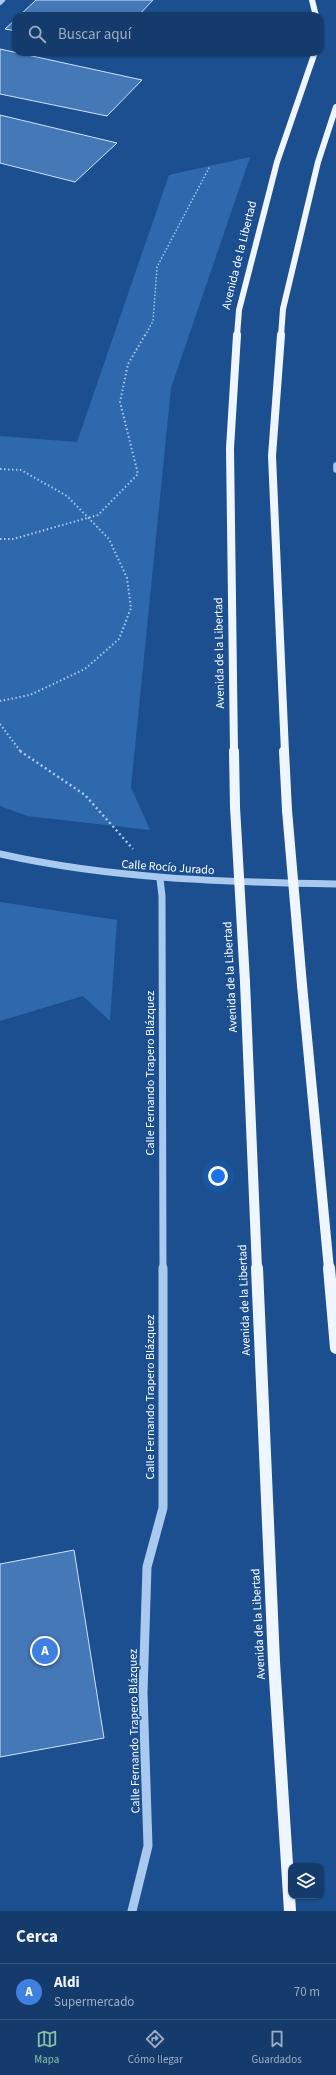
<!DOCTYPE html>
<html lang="es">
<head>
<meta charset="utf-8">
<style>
  :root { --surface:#143b6b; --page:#214673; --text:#f1f3f6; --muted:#9dadc1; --line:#33557e; --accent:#8abfa5 }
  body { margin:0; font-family:"Source Sans 3",sans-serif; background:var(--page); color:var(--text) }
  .controls { position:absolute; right:12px; bottom:12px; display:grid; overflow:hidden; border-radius:8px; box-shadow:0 1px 3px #0004 }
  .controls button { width:36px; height:36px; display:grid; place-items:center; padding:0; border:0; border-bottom:1px solid var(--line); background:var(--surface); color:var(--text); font:20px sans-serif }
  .you { position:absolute; left:218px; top:1176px; width:14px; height:14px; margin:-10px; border:3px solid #fff; border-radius:50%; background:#1a73e8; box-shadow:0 0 0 6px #1a73e833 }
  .badge { display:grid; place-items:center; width:26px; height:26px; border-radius:50%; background:var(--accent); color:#fff; font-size:13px; font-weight:700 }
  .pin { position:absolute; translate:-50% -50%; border:2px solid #fff; box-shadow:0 1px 4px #0006 }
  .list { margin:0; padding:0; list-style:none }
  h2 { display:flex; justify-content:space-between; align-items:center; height:52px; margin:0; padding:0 16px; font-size:17px }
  h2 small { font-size:13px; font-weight:400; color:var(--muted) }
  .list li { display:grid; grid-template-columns:26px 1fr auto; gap:12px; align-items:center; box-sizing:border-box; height:56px; padding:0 16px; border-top:1px solid var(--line) }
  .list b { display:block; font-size:15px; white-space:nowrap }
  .list p { margin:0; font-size:13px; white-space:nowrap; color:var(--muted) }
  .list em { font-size:13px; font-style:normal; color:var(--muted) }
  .icon { flex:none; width:22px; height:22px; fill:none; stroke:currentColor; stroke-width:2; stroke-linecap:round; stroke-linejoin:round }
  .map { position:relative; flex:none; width:336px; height:1911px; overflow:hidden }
  .search { position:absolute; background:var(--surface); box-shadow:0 1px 3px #0004; left:12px; right:12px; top:12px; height:44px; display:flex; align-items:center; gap:10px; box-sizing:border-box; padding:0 14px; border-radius:12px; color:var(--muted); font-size:15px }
  .sheet { height:108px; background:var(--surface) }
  nav { display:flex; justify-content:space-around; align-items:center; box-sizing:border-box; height:56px; border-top:1px solid var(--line); background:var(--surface); font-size:11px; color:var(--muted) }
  nav a { display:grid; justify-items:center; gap:2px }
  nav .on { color:var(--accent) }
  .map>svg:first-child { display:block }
  .green { fill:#2e69ad }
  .building { fill:#4478b7; stroke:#cfe3fa }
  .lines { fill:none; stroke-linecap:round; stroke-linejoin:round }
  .path-far2 { stroke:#a9c9ee; stroke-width:1.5; stroke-dasharray:1.5 2; stroke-linecap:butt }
  .path-far1 { stroke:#a9c9ee; stroke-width:2; stroke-dasharray:1.5 2.5; stroke-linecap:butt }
  .path { stroke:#a9c9ee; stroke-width:2.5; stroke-dasharray:2 3; stroke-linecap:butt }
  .minor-far3 { stroke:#a9c9ee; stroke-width:4.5 }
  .minor-far2 { stroke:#a9c9ee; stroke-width:5.5 }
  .minor-far1 { stroke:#a9c9ee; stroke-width:7 }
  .minor { stroke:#a9c9ee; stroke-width:9 }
  .major-far3 { stroke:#f0f6ff; stroke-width:6 }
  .major-far2 { stroke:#f0f6ff; stroke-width:8 }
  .major-far1 { stroke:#f0f6ff; stroke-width:10 }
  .major { stroke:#f0f6ff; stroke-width:12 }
  .major-bridge { stroke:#f0f6ff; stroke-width:10 }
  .labels { text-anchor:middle; stroke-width:3; stroke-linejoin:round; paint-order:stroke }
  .street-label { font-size:12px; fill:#fff; stroke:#1b4f8f }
</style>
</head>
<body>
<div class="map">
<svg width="336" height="1911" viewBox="0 0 336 1911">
  <rect width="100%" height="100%" fill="#1b4f8f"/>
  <g class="green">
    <path d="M 250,157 L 171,388 L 131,787 L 150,830 L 27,816 L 0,806 L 0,436 L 77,442 L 169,175 Z"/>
    <path d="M 0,902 L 117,920 L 110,1021 L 83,996 L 0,1021 Z"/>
  </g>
  <g class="building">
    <path d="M 36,0 L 153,0 L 138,16 L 19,16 Z"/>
    <path d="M 16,19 L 16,31 L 5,29 Z"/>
    <path d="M 0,49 L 142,80 L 107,116 L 0,94 Z"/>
    <path d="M 0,115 L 117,143 L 75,182 L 0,163 Z"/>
    <path d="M 74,1550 L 104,1738 L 0,1757 L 0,1564 Z"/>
  </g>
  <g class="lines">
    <path class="path-far2" d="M 145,336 L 153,321 L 157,267 L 210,166"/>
    <g class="path-far1">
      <path d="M 0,469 L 21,470 L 67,496 L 109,539 L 127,578 L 131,608 L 119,639 L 85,669 L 30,695 L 0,701"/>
      <path d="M 0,539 L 13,539 L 98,515 L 138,474 L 120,402 L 128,364 L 145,335"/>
      <path d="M 0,724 L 21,752"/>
    </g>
    <path class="path" d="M 20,751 L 85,795 L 133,849"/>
    <path class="minor-far3" d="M 0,3 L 3,0"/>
    <path class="minor-far2" d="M 336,465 L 336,470"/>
    <g class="minor-far1">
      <path d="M 0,854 C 111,879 223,882 336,884"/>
      <path d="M 160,879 L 162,896 L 163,1269"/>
    </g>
    <path class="minor" d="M 132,1911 L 148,1846 L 143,1693 L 147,1567 L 163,1508 L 163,1268"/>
    <g class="major-far3">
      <path d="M 312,0 L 316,16"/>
      <path d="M 320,35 L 320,39"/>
      <path d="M 237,336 L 239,310 L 277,162 L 315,52"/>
      <path d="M 281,336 L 283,309 L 318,162 L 336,107"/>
    </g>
    <g class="major-far2">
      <path d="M 281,335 L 272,456 L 285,752"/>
      <path d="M 234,752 L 230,448 L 237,335"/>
    </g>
    <g class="major-far1">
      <path d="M 234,751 L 235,807"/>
      <path d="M 284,751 L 287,810"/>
      <path d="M 245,982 L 257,1269"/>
      <path d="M 302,985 L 329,1269"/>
    </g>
    <g class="major">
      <path d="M 257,1268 L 274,1662 L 290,1911"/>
      <path d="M 329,1268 L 336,1348"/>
    </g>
    <g class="major-bridge">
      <path d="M 235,807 L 245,982"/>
      <path d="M 287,810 L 302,985"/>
    </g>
  </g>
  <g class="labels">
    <g class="street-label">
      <text transform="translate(239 255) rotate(-76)" y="4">Avenida de la Libertad</text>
      <text transform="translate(219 653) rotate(-91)" y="4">Avenida de la Libertad</text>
      <text transform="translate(168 867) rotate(4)" y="4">Calle Rocío Jurado</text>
      <text transform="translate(230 977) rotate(-93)" y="4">Avenida de la Libertad</text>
      <text transform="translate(150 1073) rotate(-90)" y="4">Calle Fernando Trapero Blázquez</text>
      <text transform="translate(244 1300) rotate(-92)" y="4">Avenida de la Libertad</text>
      <text transform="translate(150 1397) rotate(-90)" y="4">Calle Fernando Trapero Blázquez</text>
      <text transform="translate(258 1624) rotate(-93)" y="4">Avenida de la Libertad</text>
      <text transform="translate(134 1731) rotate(-91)" y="4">Calle Fernando Trapero Blázquez</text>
    </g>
  </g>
</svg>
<div class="controls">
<button><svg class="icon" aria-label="layers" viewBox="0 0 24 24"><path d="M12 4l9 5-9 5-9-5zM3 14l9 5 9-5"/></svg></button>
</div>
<div class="you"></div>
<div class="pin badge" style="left:45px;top:1651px;background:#3f7fe0">A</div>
<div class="search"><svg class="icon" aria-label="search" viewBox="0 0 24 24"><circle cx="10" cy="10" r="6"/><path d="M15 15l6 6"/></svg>Buscar aquí</div>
</div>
<section class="sheet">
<h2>Cerca<small></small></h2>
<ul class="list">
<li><span class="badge" style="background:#3f7fe0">A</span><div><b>Aldi</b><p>Supermercado</p></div><em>70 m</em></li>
</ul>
</section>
<nav>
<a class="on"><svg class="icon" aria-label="map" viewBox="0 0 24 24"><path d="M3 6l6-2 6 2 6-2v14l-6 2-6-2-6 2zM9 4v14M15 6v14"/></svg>Mapa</a>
<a><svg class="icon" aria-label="directions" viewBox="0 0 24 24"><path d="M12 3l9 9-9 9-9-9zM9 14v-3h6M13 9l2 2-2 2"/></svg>Cómo llegar</a>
<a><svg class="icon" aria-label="saved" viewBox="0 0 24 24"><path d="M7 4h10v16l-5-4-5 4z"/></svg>Guardados</a>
</nav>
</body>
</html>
